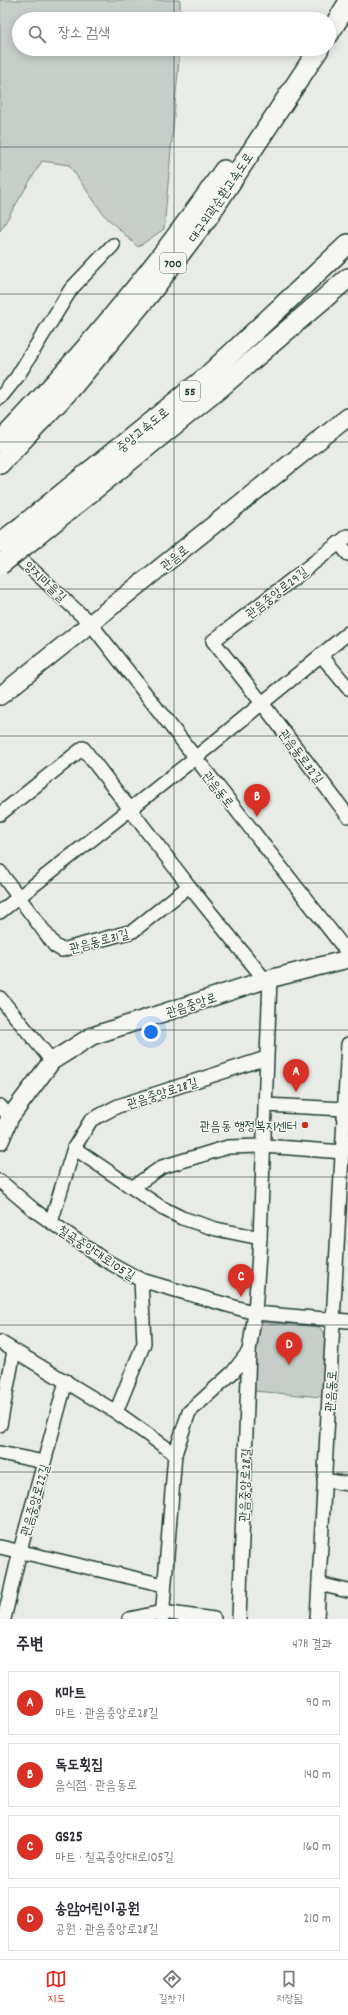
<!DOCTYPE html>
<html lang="ko">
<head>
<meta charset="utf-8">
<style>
  :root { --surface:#fff; --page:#f2f2f3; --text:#2b2b33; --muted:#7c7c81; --line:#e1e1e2; --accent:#d93025 }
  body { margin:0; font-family:Dekko,"Poor Story",sans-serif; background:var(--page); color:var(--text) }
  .you { position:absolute; left:151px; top:1032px; width:14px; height:14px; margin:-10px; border:3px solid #fff; border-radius:50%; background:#1a73e8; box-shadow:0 0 0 6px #1a73e833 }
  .badge { display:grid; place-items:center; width:26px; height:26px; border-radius:50%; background:var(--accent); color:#fff; font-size:13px; font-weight:700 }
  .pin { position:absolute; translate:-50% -33px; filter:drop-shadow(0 1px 2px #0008) }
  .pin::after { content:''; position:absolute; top:21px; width:14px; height:12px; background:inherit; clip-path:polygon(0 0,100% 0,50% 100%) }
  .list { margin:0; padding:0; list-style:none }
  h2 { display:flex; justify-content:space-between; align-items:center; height:52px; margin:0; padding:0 16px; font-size:17px }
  h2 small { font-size:13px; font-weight:400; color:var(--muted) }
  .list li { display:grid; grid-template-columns:26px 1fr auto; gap:12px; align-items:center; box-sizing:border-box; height:64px; margin:0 8px 8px; padding:0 8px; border:1px solid var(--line); border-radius:0px }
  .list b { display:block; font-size:15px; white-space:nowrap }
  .list p { margin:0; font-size:13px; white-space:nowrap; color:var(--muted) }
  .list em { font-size:13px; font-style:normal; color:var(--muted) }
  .icon { flex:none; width:22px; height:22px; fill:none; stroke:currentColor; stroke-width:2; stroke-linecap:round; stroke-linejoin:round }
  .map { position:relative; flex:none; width:348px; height:1619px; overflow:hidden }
  .search { position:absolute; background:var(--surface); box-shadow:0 2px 10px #0003; left:12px; right:12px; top:12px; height:44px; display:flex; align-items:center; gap:10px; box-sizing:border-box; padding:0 14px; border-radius:22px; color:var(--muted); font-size:15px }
  .sheet { height:340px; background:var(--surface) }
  nav { display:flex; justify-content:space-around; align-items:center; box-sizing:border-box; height:56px; border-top:1px solid var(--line); background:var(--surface); font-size:11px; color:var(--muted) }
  nav a { display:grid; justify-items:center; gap:2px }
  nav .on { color:var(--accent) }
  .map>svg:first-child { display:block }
  .green { fill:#c7cec9; stroke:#73867e }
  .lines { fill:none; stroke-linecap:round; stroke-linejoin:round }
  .minor-casing { stroke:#1f3d34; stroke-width:16 }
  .major-casing { stroke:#1f3d34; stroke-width:20 }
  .highway-casing { stroke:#1f3d34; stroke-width:22 }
  .minor { stroke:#f6f6f2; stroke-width:13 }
  .major { stroke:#f6f6f2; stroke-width:17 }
  .highway { stroke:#f6f6f2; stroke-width:19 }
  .highway-bridge-casing { stroke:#1f3d34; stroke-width:22; stroke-linecap:butt }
  .highway-bridge { stroke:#f6f6f2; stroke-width:19 }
  .grid { fill:none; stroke:#1f3d34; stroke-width:1; stroke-opacity:0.55 }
  .poi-dot { fill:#c8321e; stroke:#f6f6f2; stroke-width:1.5 }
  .labels { text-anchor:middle; stroke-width:3; stroke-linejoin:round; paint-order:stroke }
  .shield { fill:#f6f6f2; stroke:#60746d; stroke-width:1 }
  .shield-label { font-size:12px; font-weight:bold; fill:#1f3d34 }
  .street-label { font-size:13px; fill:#1f3d34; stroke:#f6f6f2 }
  .poi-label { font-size:13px; fill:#1f3d34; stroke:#f6f6f2; text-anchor:end }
</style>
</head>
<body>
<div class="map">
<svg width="348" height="1619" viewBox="0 0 348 1619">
  <rect width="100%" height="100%" fill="#e9ebe7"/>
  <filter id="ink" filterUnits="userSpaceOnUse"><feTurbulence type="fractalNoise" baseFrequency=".025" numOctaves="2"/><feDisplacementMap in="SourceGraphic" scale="8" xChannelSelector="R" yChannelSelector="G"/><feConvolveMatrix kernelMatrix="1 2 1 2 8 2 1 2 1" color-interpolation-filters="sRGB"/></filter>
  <g filter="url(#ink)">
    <g class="green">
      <path d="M 0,0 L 180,0 L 180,19 L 19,19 L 19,49 L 180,49 L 164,229 L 138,247 L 104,215 L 69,165 L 42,161 L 0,231 Z"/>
      <path d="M 260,1322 L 319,1327 L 326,1335 L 322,1397 L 254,1391 L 256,1338 Z"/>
    </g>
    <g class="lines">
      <g class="minor-casing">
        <g id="minor">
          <path d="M 0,398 L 17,377 L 71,289 L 113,245"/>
          <path d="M 348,536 L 213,641 L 262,703 L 348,816"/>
          <path d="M 339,543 L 348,554"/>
          <path d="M 10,549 L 91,624 L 348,953"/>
          <path d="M 321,655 L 348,688"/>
          <path d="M 0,814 L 83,748 L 189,886 L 265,980"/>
          <path d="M 0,872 L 55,946 L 62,950 L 133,931 L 189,886"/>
          <path d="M 0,912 L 195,758 L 348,633"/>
          <path d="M 0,998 L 52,1061"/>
          <path d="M 265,1105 L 345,1109"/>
          <path d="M 0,1106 L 10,1117"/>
          <path d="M 74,1148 L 162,1208 L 182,1218 L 216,1229 L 260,1238"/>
          <path d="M 0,1181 L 34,1210 L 103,1259 L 141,1280 L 255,1313 L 348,1321"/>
          <path d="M 133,1187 L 162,1167 L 228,1147 L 264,1146 L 343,1152"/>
          <path d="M 51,1222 L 74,1148 L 91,1120 L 118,1106 L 266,1058"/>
          <path d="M 0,1342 L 116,1412 L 175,1454"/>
          <path d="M 116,1412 L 144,1343 L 141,1280"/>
          <path d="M 0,1425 L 14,1351"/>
          <path d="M 0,1453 L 44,1462"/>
          <path d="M 324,1480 L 348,1484"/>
          <path d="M 0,1547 L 164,1585"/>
          <path d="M 319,1584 L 348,1591"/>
          <path d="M 4,1619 L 20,1551 L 66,1381"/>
          <path d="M 129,1619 L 162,1612 L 214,1619"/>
          <path d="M 162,1619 L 175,1454 L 189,1412 L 233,1372 L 249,1351 L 255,1313 L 260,1238 L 270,979"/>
          <path d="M 239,1619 L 249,1351"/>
          <path d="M 317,1619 L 348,1044"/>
        </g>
      </g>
      <g class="major-casing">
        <g id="major">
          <path d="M 0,696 L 348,417"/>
          <path d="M 0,1141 L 10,1117 L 52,1061 L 92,1036 L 265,980 L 348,959"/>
        </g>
      </g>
      <g class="highway-casing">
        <g id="highway">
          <path d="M 329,34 L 348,3"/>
          <path d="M 0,442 C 81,357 157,267 224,170"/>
          <path d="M 0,464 L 70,390 L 149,295 L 208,217 L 319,49"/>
          <path d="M 22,526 L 205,378 L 348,244"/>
          <path d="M 33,539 L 220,388 L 348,278"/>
        </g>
      </g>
      <use href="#minor" class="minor"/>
      <use href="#major" class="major"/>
      <use href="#highway" class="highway"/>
      <g class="highway-bridge-casing">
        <g id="highway-bridge">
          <path d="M 0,543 L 22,526"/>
          <path d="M 0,565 L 33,539"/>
        </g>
      </g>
      <use href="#highway-bridge" class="highway-bridge"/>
    </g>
  </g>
  <path class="grid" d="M 174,0 L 174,19M 174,49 L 174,1619M 0,147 L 348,147M 0,294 L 348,294M 0,442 L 348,442M 0,589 L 348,589M 0,736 L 348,736M 0,883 L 348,883M 0,1030 L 348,1030M 0,1177 L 348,1177M 0,1325 L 348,1325M 0,1472 L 348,1472"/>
  <circle class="poi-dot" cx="305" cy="1125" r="4"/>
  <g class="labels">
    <g class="shield">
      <rect x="160" y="253" width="26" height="20" rx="3"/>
      <rect x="180" y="381" width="20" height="20" rx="3"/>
    </g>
    <g class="shield-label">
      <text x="173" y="267">700</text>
      <text x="190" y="395">55</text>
    </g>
    <g class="street-label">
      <text transform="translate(220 197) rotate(-56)" y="5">대구외곽순환고속도로</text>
      <text transform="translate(142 429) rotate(-39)" y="5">중앙고속도로</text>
      <text transform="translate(174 557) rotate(-39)" y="5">관음로</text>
      <text transform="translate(46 581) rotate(43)" y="5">양지마을길</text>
      <text transform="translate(276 592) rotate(-38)" y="5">관음중앙로29길</text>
      <text transform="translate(302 756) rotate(53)" y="5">관음동로32길</text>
      <text transform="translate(219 789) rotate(52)" y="5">관음동로</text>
      <text transform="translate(99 940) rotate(-15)" y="5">관음동로31길</text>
      <text transform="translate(191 1004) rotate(-18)" y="5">관음중앙로</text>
      <text transform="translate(162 1092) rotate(-18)" y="5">관음중앙로28길</text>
      <text transform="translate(97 1252) rotate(33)" y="5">칠곡중앙대로105길</text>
      <text transform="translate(330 1391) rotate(-86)" y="5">관음동로</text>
      <text transform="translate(244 1485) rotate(-88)" y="5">관음중앙로28길</text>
      <text transform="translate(34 1500) rotate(-74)" y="5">관음중앙로22길</text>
    </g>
    <g class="poi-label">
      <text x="297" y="1130">관음동 행정복지센터</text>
    </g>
  </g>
</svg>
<div class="you"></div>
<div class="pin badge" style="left:296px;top:1092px">A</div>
<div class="pin badge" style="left:257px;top:817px">B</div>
<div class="pin badge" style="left:241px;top:1297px">C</div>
<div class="pin badge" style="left:289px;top:1365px">D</div>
<div class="search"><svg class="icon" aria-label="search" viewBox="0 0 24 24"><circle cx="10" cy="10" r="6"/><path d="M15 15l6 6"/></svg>장소 검색</div>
</div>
<section class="sheet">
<h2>주변<small>4개 결과</small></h2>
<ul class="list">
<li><span class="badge">A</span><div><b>K마트</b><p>마트 · 관음중앙로28길</p></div><em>90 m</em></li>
<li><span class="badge">B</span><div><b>독도횟집</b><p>음식점 · 관음동로</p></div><em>140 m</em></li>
<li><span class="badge">C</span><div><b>GS25</b><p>마트 · 칠곡중앙대로105길</p></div><em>160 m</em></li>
<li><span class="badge">D</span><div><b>송암어린이공원</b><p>공원 · 관음중앙로28길</p></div><em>210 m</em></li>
</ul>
</section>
<nav>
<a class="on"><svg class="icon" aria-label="map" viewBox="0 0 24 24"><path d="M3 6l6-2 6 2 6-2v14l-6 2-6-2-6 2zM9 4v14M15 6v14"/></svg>지도</a>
<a><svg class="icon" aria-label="directions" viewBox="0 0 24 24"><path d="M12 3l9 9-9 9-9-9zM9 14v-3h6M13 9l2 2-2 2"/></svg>길찾기</a>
<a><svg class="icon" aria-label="saved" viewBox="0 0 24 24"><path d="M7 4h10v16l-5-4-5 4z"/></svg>저장됨</a>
</nav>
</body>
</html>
